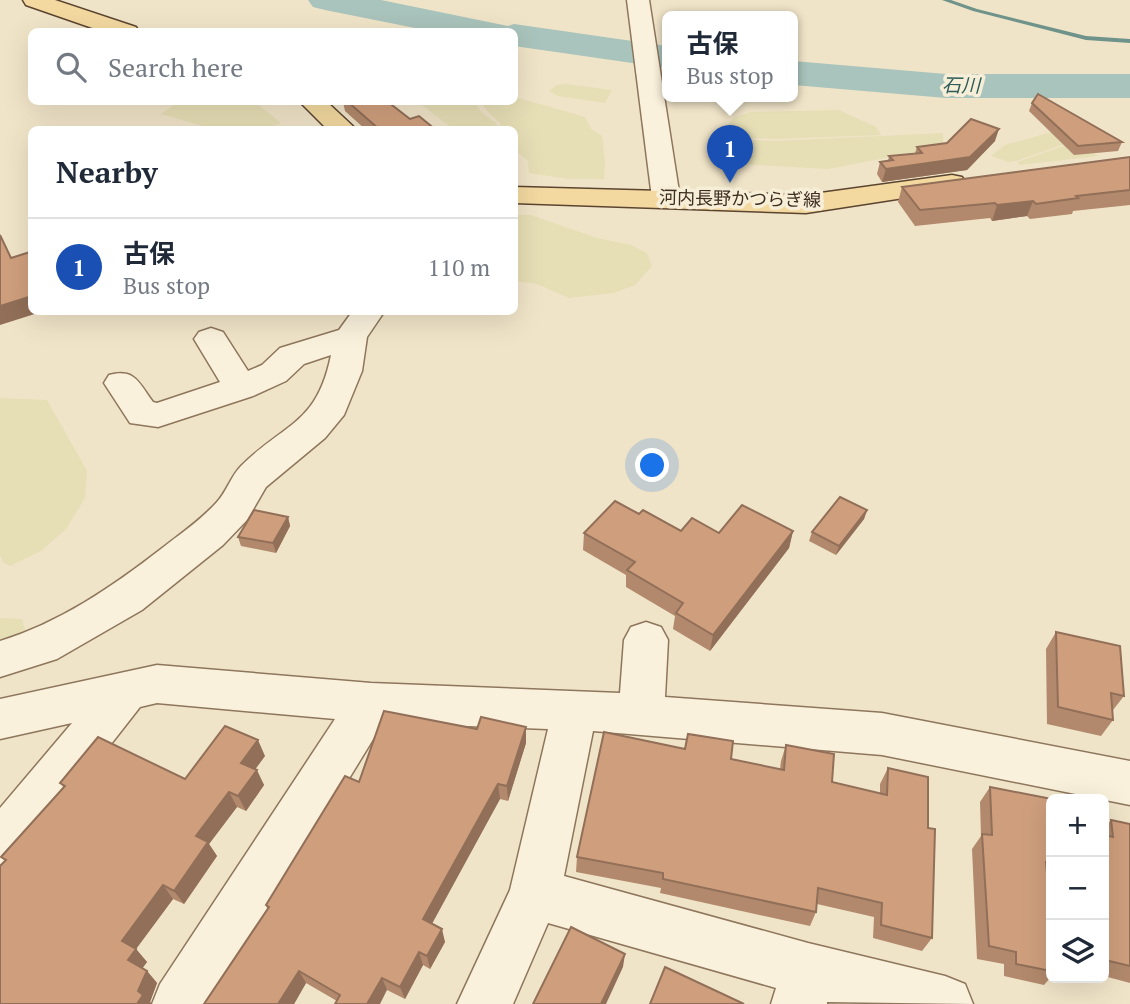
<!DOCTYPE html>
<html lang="en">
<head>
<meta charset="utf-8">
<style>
  :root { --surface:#fff; --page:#f6f6f7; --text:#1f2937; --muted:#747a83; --line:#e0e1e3; --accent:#b45309 }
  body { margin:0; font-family:"PT Serif","Noto Sans JP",serif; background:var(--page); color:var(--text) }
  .controls { position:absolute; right:21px; bottom:21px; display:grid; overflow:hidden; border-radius:10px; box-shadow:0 7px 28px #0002 }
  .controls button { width:63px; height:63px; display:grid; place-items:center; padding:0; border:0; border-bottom:2px solid var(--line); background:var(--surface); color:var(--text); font:35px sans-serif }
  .you { position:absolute; left:653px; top:466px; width:24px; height:24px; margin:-18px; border:5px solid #fff; border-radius:50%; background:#1a73e8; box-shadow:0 0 0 10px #1a73e833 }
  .badge { display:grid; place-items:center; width:46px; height:46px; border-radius:50%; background:var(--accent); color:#fff; font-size:23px; font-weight:700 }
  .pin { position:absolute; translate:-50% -58px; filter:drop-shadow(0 2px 4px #0008) }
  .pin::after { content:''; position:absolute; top:37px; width:24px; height:21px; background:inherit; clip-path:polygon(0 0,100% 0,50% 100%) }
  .popup { position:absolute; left:662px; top:11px; width:136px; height:91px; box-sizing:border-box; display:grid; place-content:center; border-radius:10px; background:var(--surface); filter:drop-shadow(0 2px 5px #0005); font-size:23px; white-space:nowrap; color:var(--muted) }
  .popup b { font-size:26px; color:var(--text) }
  .popup::after { content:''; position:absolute; left:50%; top:100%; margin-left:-14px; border:14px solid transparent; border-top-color:var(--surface) }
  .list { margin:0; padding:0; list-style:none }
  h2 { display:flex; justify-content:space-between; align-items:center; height:91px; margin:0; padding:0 28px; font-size:30px }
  h2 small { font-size:23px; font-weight:400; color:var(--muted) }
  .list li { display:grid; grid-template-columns:46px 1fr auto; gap:21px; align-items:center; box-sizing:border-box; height:98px; padding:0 28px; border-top:2px solid var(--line) }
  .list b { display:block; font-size:26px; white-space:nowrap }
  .list p { margin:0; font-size:23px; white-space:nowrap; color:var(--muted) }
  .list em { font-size:23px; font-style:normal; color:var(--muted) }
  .icon { flex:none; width:38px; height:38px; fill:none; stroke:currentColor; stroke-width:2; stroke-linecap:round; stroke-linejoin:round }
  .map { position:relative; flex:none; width:1130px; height:1004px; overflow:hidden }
  .search { position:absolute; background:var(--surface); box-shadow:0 7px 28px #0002; left:28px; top:28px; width:490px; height:77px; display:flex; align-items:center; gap:18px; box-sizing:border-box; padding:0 24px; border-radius:10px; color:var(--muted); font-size:26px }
  .panel { position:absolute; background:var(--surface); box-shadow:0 7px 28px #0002; left:28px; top:126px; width:490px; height:189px; border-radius:10px }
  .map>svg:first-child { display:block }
  .farmland { fill:#e6deb5 }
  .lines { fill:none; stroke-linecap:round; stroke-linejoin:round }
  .stream { fill:#6f938a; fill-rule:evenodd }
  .river { fill:#a9c4bc; fill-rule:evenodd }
  .minor-casing { stroke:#8d765c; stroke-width:3 }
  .major-casing { stroke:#5b4430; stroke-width:3 }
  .minor { fill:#faf1dc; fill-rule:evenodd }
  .major { fill:#f3d9a0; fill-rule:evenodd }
  .wall { fill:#b2896c }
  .shaded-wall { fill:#916f58 }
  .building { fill:#cf9f7d; stroke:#916f58; stroke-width:2 }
  .labels { text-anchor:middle; stroke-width:7; stroke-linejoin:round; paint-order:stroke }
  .far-street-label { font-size:18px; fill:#3d2e20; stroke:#f7eed8 }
  .far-water-label { font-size:19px; font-style:italic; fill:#2f5d5a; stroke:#f7eed8 }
</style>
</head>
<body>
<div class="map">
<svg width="1130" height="1004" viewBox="0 0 1130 1004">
  <rect width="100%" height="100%" fill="#f0e4c8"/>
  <g class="farmland">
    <path d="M 566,84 L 612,90 L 605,103 L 558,96 L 549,91 L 557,85 Z"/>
    <path d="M 515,97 L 585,117 L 591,129 L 602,136 L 605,162 L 604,179 L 569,179 L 529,173 L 528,161 L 515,150 L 514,130 L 501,129 L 500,123 L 488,112 L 481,102 L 514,102 Z"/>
    <path d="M 178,102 L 255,102 L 281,123 L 266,129 L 213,129 L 161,114 Z"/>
    <path d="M 418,102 L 475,102 L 481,112 L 496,123 L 498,129 L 453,129 Z"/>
    <path d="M 839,110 L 876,127 L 881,135 L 776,139 L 719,137 L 733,118 L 751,112 Z"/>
    <path d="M 1059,130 L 1076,140 L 1016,161 L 1009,162 L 991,156 L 1005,145 Z"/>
    <path d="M 943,133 L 943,147 L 828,169 L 723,163 L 711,155 L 718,139 L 775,141 Z"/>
    <path d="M 1078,141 L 1098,156 L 1020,165 L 1017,162 Z"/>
    <path d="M 515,215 L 531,215 L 597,238 L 631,245 L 647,253 L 652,266 L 635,285 L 614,293 L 569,298 L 537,284 L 515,281 Z"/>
    <path d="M 0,398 L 47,400 L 87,471 L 85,498 L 66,529 L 41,551 L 10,566 L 3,562 L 0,556 Z"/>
    <path d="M 0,618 L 22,619 L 26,633 L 0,642 Z"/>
  </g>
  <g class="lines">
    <path class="stream" d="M 942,0 L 951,0 L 977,9 L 1086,36 L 1130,39 L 1130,43 L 1086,40 L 973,11 Z"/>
    <g class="river">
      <path d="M 308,0 L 381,0 L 508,26 L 514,24 L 667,46 L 667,68 L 514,46 L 514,32 L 435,32 L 325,10 L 313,7 Z"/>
      <path d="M 793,61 L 946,74 L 1130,74 L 1130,98 L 946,98 L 793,85 Z"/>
    </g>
    <g class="minor-casing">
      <g id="minor">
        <path d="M 627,0 L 649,0 L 680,198 L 676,204 L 666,207 L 656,204 L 652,198 Z"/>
        <path d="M 352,312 L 384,312 L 367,337 L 362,371 L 344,415 L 325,438 L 266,487 L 247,520 L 223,545 L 142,610 L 57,659 L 0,677 L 0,641 C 59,623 112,587 161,549 C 180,534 201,520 217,502 C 227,491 231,476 241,466 C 284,423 317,425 331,355 L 304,364 L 286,381 L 253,396 L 158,427 L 130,423 L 104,383 L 109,375 C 135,368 139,383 153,402 L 157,403 L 220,382 L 194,339 L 199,332 L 211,328 L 223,332 L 248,371 L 262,365 L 280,348 L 339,330 Z"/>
        <path d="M 646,622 L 661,627 L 668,640 L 665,697 L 882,713 L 1130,761 L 1130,805 L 882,755 L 593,731 L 564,876 L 808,943 L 945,976 L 965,984 L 973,1004 L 827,1002 L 827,1004 L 771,1004 L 776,988 L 548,923 L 513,1004 L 457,1004 L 510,890 L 548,729 L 383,723 L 211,1004 L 152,1004 L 160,984 L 335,719 L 157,703 L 140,707 L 18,863 L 0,870 L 0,808 L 72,723 L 0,739 L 0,699 L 157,665 L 371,683 L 620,693 L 624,640 L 631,627 Z"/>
      </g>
    </g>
    <g class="major-casing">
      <g id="major">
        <path d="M 23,0 L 55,0 L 136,27 L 139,32 L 104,32 L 26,5 Z"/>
        <path d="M 300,102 L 327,102 L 357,130 L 328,130 Z"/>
        <path d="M 952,175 L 962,177 L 966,183 L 962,189 L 806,213 L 514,203 L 514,187 L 806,195 Z"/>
      </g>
    </g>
    <use href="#minor" class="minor"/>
    <use href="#major" class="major"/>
  </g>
  <g class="wall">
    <path d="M 343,102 L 388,102 L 410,119 L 436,130 L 366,130 L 345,111 Z"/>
    <path d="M 1032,103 L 1122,142 L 1118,151 L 1074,155 L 1029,111 Z"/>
    <path d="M 995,141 L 967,170 L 882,182 L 877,174 L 880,162 L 888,161 L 889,156 L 915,153 L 917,147 Z"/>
    <path d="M 1130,157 L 1130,205 L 1073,211 L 1072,214 L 1030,219 L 1027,216 L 992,221 L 990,218 L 915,226 L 898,202 L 902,187 Z"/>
    <path d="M 867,510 L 864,519 L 836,555 L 809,541 L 812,532 Z"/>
    <path d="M 639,514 L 681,531 L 719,533 L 793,531 L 789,548 L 710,651 L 673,629 L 675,616 L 626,587 L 626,575 L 583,550 L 584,533 Z"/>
    <path d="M 288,517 L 290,526 L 276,553 L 241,546 L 238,537 Z"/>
    <path d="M 1056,632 L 1124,696 L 1113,710 L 1113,720 L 1101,736 L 1047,724 L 1046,649 Z"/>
    <path d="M 526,743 L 508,801 L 500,799 L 432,923 L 445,942 L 430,969 L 423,965 L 405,999 L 387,990 L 337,1001 L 306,983 L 294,1004 L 266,905 L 359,782 Z"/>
    <path d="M 786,745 L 832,782 L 880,793 L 880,784 L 888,768 L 928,828 L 932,938 L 922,951 L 873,938 L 874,917 L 817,904 L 816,912 L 810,926 L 660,893 L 661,888 L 576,872 L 577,857 L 731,759 L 780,769 L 781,761 Z"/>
    <path d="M 265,756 L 255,769 L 264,785 L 246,811 L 237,807 L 209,844 L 217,856 L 184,904 L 173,899 L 136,949 L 147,962 L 142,968 L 147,971 L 157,983 L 150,1002 L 152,1004 L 0,1004 L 5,861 L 1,857 L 64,788 L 60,783 L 185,779 Z"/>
    <path d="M 990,787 L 1051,799 L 1051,881 L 1048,880 L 1051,916 L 1051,977 L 1044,985 L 1004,976 L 1004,964 L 977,959 L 972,849 L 981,836 L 980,802 Z"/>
    <path d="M 1111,820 L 1130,824 L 1130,983 L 1104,976 L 1104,828 Z"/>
  </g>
  <g class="shaded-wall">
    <path d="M 999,129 L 995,141 L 967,170 L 882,182 L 886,169 Z"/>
    <path d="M 1033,201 L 1027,216 L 992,221 L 997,205 Z"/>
    <path d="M 32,296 L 32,312 L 41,312 L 0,325 L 0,306 Z"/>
    <path d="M 867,510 L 864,519 L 836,555 L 839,546 Z"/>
    <path d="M 288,517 L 290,526 L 276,553 L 273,543 Z"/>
    <path d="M 793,531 L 789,548 L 710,651 L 713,635 Z"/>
    <path d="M 526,727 L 526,743 L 508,801 L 507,786 Z"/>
    <path d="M 258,740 L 265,756 L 248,779 L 241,763 Z"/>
    <path d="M 257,770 L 264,785 L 246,811 L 238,796 Z"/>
    <path d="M 498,784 L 500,799 L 427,933 L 423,919 Z"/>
    <path d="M 229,792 L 237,807 L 209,844 L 217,856 L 184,904 L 174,891 L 196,836 Z"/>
    <path d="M 163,885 L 173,899 L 136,949 L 147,962 L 139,973 L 128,960 L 122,941 Z"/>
    <path d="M 442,929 L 445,942 L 430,969 L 427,956 Z"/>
    <path d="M 419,952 L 423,965 L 405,999 L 400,987 Z"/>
    <path d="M 625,954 L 623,967 L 606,1004 L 601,1004 Z"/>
    <path d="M 147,971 L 157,983 L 150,1002 L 152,1004 L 137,1004 L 138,991 Z"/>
    <path d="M 299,971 L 306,983 L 294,1004 L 278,1004 Z"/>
    <path d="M 382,978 L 387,990 L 380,1004 L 367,1004 Z"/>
  </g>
  <g class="building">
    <path d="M 1038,94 L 1122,142 L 1078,146 L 1032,103 Z"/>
    <path d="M 348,102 L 388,102 L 410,119 L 419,116 L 436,130 L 380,130 Z"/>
    <path d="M 971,119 L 999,129 L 970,157 L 886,169 L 880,162 L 893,160 L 889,156 L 922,153 L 917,147 L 947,143 Z"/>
    <path d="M 1130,157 L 1130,190 L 1076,196 L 1078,198 L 1036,204 L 1033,201 L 997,205 L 995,203 L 920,210 L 902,187 Z"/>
    <path d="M 0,235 L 11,258 L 30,252 L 32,255 L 32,296 L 0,306 Z"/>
    <path d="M 840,497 L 867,510 L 839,546 L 812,532 Z"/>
    <path d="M 615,501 L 639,514 L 643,510 L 681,531 L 692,518 L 719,533 L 742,505 L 793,531 L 713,635 L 676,613 L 683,603 L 627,570 L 635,562 L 584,533 Z"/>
    <path d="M 254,510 L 288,517 L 273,543 L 238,537 Z"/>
    <path d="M 1056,632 L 1120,646 L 1124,696 L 1111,693 L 1113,720 L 1058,707 Z"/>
    <path d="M 384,711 L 477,729 L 481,717 L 526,727 L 507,786 L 498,784 L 423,919 L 442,929 L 427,956 L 419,952 L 400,987 L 382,978 L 367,1004 L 335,1004 L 340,995 L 299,971 L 278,1004 L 204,1004 L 269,907 L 266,905 L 345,776 L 359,782 Z"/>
    <path d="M 225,726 L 258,740 L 241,763 L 257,770 L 238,796 L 229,792 L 196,836 L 208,842 L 174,891 L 163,885 L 122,941 L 136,949 L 128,960 L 147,971 L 138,991 L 143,995 L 137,1004 L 0,1004 L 0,866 L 6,860 L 1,857 L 65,786 L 60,783 L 98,737 L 185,779 Z"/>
    <path d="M 604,732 L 685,749 L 688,734 L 733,741 L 731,759 L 784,770 L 786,745 L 834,754 L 832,782 L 887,795 L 888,768 L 928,777 L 928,828 L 935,829 L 932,938 L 881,925 L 882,903 L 818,888 L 816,912 L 663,879 L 663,873 L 577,857 Z"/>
    <path d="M 990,787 L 1052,799 L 1051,863 L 1046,862 L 1051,916 L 1051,971 L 1016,964 L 1016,952 L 989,946 L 982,834 L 992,835 Z"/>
    <path d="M 1111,820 L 1130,824 L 1130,966 L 1105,960 L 1104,931 L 1104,835 L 1113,837 Z"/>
    <path d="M 571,927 L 625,954 L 601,1004 L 533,1004 Z"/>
    <path d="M 665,967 L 744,1004 L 650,1004 Z"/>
  </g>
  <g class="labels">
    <g class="far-street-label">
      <text transform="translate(740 199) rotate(1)" y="6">河内長野かつらぎ線</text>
    </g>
    <g class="far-water-label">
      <text transform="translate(961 85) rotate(1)" y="7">石川</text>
    </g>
  </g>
</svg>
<div class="controls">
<button>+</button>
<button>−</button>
<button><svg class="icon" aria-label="layers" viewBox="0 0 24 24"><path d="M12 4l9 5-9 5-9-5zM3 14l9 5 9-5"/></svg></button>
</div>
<div class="you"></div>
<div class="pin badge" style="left:730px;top:183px;background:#1a4fb4">1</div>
<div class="popup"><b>古保</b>Bus stop</div>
<div class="search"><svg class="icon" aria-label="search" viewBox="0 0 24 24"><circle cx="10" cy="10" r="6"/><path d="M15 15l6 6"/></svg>Search here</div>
<section class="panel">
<h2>Nearby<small></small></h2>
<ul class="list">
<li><span class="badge" style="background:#1a4fb4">1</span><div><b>古保</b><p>Bus stop</p></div><em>110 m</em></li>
</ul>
</section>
</div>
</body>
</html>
